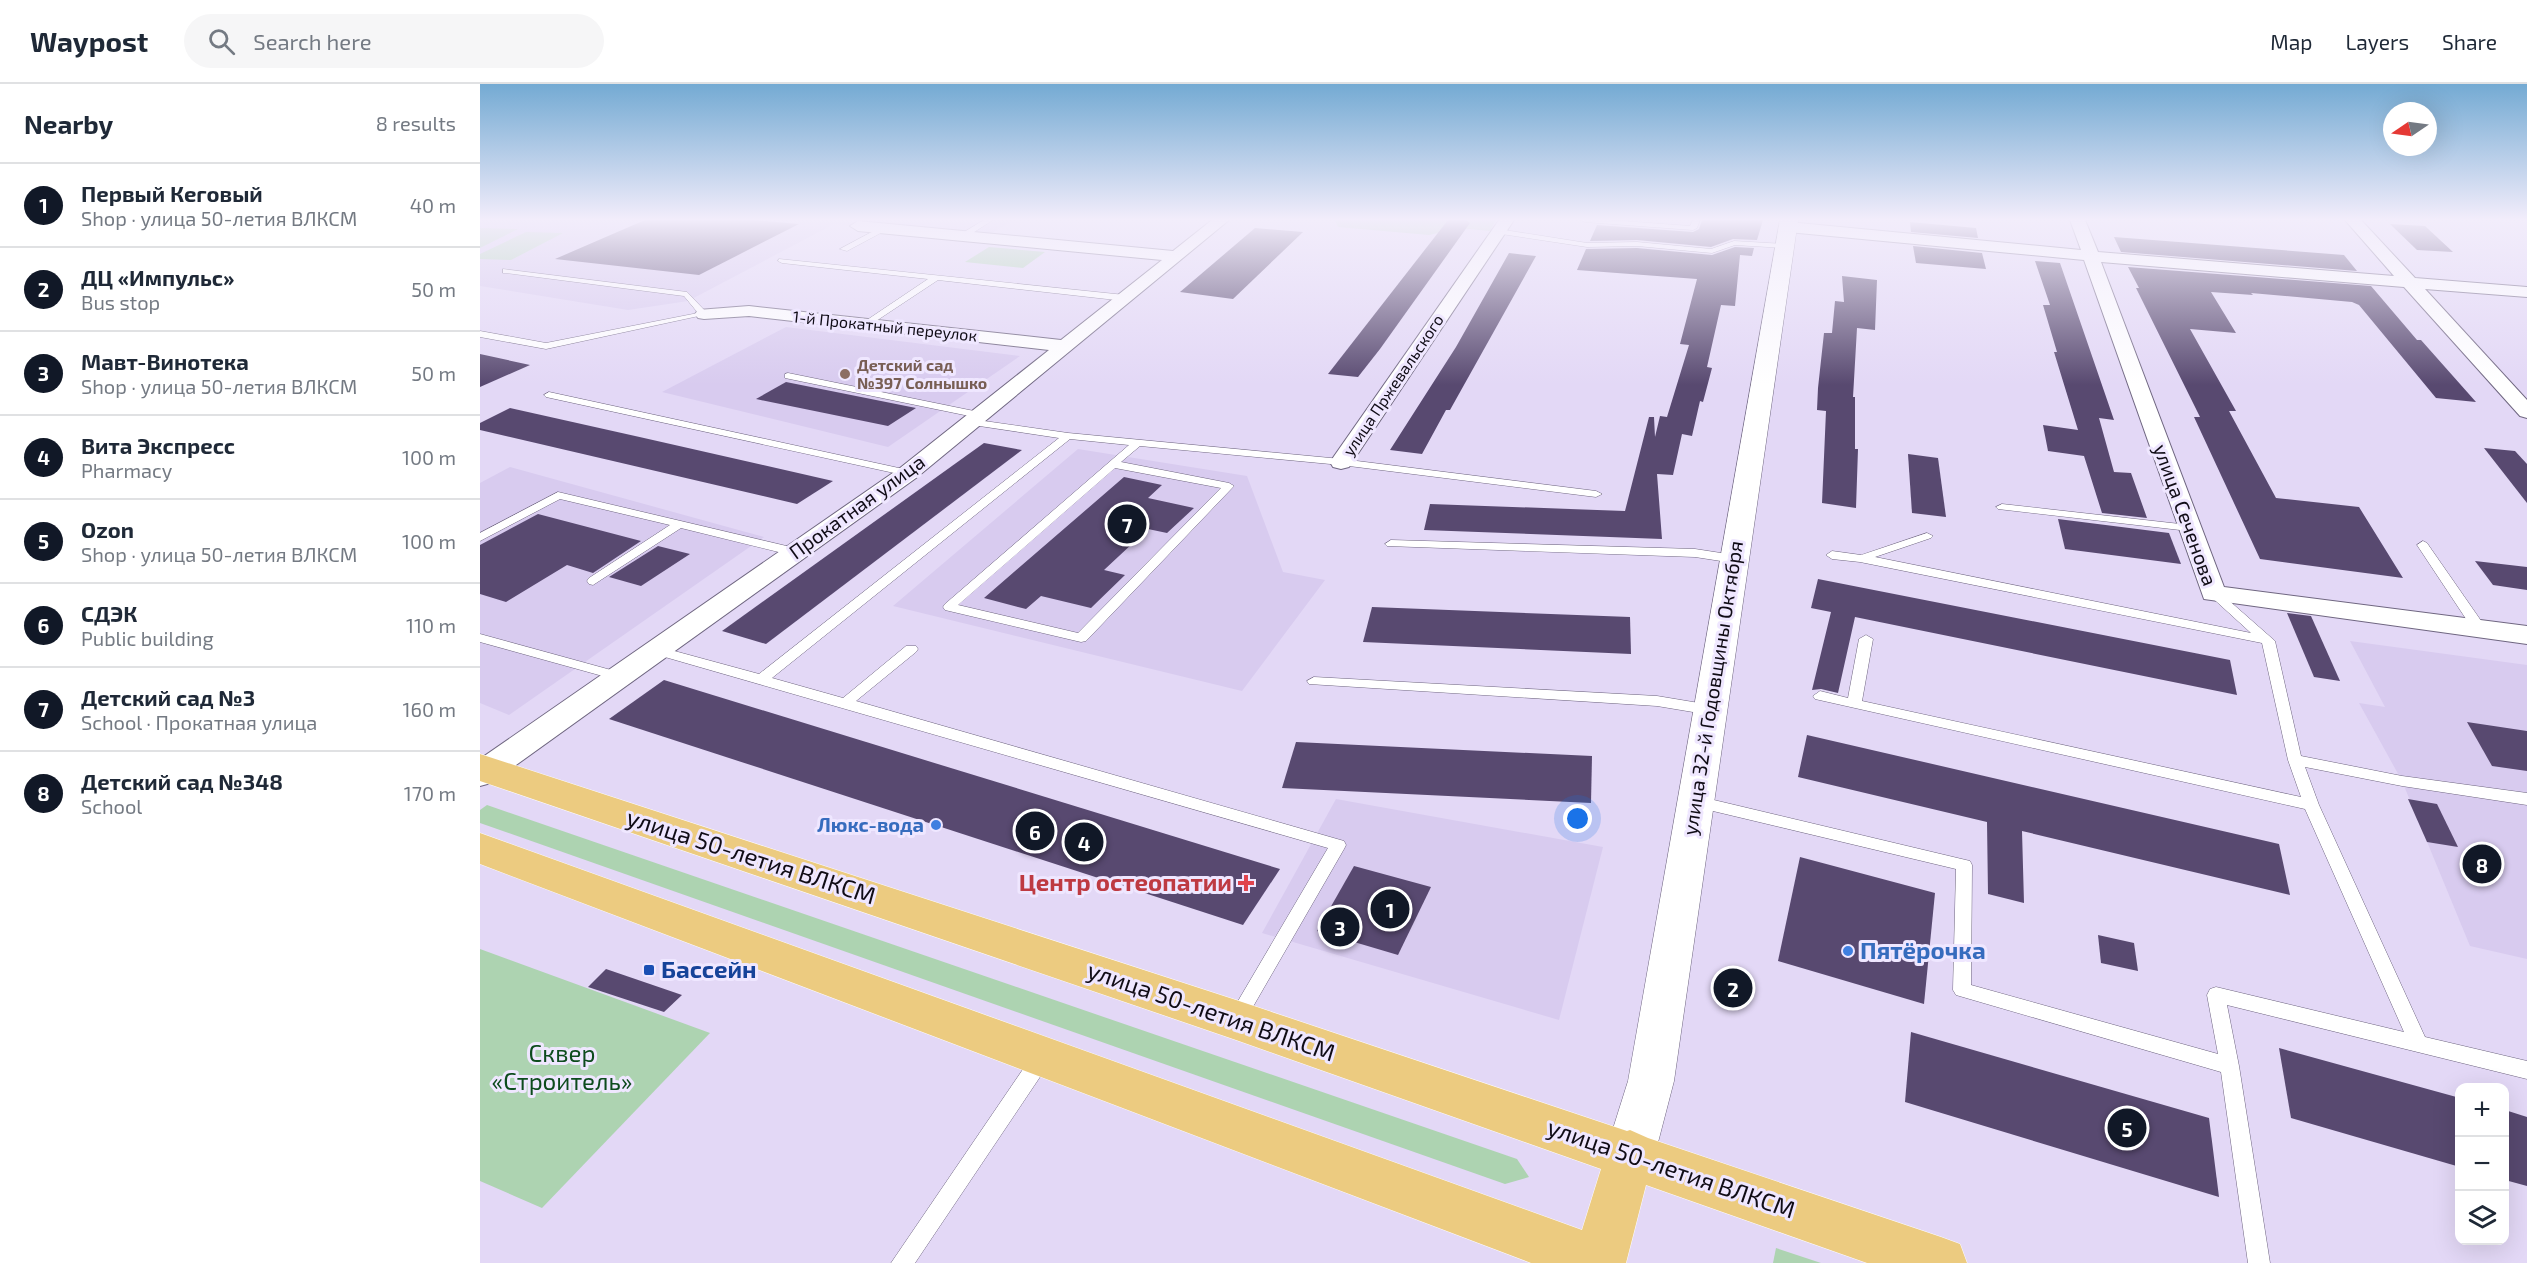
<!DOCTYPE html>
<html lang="en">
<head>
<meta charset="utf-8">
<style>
  :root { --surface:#fff; --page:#f6f6f7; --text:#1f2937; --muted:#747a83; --line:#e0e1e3; --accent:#111827 }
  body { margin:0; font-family:"Exo 2",sans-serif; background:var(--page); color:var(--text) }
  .controls { position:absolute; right:18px; bottom:18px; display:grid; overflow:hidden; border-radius:12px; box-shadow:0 6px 24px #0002 }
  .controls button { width:54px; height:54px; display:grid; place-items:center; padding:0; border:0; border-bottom:2px solid var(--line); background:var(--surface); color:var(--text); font:30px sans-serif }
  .compass { position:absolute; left:1903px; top:18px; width:54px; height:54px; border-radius:50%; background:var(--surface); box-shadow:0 6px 24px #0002; rotate:257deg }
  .you { position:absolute; left:1098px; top:735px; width:21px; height:21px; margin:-15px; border:4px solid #fff; border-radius:50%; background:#1a73e8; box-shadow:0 0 0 9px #1a73e833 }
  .badge { display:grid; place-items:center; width:39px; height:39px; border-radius:50%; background:var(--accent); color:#fff; font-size:20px; font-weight:700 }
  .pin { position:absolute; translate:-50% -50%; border:3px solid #fff; box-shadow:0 2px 6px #0006 }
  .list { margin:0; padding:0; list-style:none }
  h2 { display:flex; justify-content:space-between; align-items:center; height:78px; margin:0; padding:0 24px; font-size:26px }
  h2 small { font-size:20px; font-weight:400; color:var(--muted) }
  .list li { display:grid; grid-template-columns:39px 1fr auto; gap:18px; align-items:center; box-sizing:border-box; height:84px; padding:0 24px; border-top:2px solid var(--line) }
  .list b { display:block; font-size:22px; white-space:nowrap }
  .list p { margin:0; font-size:20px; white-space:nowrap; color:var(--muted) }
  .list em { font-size:20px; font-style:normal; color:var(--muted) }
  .icon { flex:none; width:33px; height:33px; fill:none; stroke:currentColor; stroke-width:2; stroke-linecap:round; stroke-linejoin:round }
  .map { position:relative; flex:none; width:2047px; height:1179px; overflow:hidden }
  header { display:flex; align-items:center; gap:36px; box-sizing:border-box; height:84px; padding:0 30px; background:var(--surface); border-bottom:2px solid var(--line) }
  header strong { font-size:28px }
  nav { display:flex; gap:33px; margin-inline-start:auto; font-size:21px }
  .search { width:420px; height:54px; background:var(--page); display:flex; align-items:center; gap:15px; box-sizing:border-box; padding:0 21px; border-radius:33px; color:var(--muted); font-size:22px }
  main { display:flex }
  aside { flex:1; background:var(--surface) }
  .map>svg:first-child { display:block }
  .built { fill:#d8cbef }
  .green { fill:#add3b1 }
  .building { fill:#584970 }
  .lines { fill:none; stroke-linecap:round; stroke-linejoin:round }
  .service-casing { stroke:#6f6680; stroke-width:1 }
  .minor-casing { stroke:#6f6680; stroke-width:2 }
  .secondary-casing { stroke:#6f6680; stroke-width:1 }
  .primary-casing { stroke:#fff; stroke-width:1 }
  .service { fill:#fff; fill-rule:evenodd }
  .minor { fill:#fff; fill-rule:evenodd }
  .secondary { fill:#fff; fill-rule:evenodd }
  .primary { fill:#eccb80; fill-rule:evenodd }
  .education-dot { fill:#8d6e63; stroke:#efe7ff; stroke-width:2 }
  .shop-dot { fill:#3f7fe0; stroke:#efe7ff; stroke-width:2 }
  .health-dot { fill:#e0444e; stroke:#efe7ff; stroke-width:2 }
  .transit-dot { fill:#1a4fb4; stroke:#efe7ff; stroke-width:2 }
  .labels { text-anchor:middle; stroke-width:6; stroke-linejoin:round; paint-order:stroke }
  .far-street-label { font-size:16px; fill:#100c16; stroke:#efe7ff }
  .far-education-label { font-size:16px; font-weight:bold; fill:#785e54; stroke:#efe7ff; text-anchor:start }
  .street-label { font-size:20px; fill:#100c16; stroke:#efe7ff }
  .shop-label { font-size:20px; font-weight:bold; fill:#366cbe; stroke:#efe7ff; text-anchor:end }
  .near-street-label { font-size:24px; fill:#100c16; stroke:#efe7ff }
  .near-health-label { font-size:24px; font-weight:bold; fill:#be3a42; stroke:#efe7ff; text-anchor:end }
  .near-shop-label { font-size:24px; font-weight:bold; fill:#366cbe; stroke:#efe7ff; text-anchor:start }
  .near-transit-label { font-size:24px; font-weight:bold; fill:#164399; stroke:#efe7ff; text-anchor:start }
  .near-park-label { font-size:24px; fill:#0d4b1d; stroke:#efe7ff }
</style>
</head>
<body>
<header>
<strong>Waypost</strong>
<div class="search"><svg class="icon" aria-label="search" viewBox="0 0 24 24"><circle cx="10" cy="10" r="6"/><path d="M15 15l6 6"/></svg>Search here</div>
<nav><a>Map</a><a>Layers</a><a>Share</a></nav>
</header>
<main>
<aside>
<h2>Nearby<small>8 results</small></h2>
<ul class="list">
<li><span class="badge">1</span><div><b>Первый Кеговый</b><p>Shop · улица 50-летия ВЛКСМ</p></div><em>40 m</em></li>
<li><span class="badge">2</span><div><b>ДЦ «Импульс»</b><p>Bus stop</p></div><em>50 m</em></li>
<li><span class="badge">3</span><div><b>Мавт-Винотека</b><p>Shop · улица 50-летия ВЛКСМ</p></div><em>50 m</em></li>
<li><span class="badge">4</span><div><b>Вита Экспресс</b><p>Pharmacy</p></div><em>100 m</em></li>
<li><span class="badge">5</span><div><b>Ozon</b><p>Shop · улица 50-летия ВЛКСМ</p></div><em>100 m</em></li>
<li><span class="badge">6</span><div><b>СДЭК</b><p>Public building</p></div><em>110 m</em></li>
<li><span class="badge">7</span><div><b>Детский сад №3</b><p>School · Прокатная улица</p></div><em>160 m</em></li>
<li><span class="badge">8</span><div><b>Детский сад №348</b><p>School</p></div><em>170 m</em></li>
</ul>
</aside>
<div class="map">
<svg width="2047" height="1179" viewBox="0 0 2047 1179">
  <rect width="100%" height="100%" fill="#e3d8f6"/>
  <g class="built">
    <path d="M 0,136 L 534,136 L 500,156 L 354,140 L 208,217 L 148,226 L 0,202 Z"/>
    <path d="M 306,243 L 540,272 L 408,363 L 182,308 Z"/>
    <path d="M 598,365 L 767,392 L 803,488 L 845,496 L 762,607 L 413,522 Z"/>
    <path d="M 30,383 L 284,453 L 29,631 L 0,619 L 0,399 Z"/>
    <path d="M 1870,557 L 2047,581 L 2047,875 L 1990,862 L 1922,697 L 1879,619 L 1905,623 Z"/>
    <path d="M 856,715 L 1123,763 L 1079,936 L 782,849 Z"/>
  </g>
  <g class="green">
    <path d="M 855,136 L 1016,136 L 1010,147 L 979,144 L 949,151 L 858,143 Z"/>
    <path d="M 0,144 L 38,145 L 0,164 Z"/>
    <path d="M 46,148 L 83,149 L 31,176 L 0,175 L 0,170 Z"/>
    <path d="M 509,163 L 565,168 L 543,184 L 485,178 Z"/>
    <path d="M 7,721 L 1037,1075 L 1049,1093 L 1025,1100 L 0,739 L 0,726 Z"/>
    <path d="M 0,865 L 230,949 L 62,1124 L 0,1097 Z"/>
    <path d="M 1296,1164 L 1341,1179 L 1293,1179 Z"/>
  </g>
  <g class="building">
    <path d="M 165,136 L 275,136 L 319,140 L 219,191 L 75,175 Z"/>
    <path d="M 968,136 L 986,136 L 990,139 L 900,265 L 878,293 L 848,290 Z"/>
    <path d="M 1222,136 L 1283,136 L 1277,156 L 1253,155 L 1231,163 L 1157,156 L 1110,157 L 1117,141 L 1213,148 L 1219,145 Z"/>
    <path d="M 1430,138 L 1496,144 L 1498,154 L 1431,148 Z"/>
    <path d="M 1910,140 L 1945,142 L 1973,168 L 1937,166 Z"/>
    <path d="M 775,144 L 823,148 L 753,215 L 700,208 Z"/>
    <path d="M 1634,153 L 1864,171 L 1877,187 L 1641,168 Z"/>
    <path d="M 1433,162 L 1502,169 L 1506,185 L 1436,179 Z"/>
    <path d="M 1255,163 L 1274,164 L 1272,172 L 1260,171 L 1255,222 L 1241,221 L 1227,283 L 1232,284 L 1223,318 L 1220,317 L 1212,352 L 1202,350 L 1193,391 L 1177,390 L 1182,455 L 944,446 L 950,420 L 1145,427 L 1169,333 L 1174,333 L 1175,353 L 1180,332 L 1187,333 L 1209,261 L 1200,260 L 1217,195 L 1097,186 L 1106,165 L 1157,164 L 1232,171 Z"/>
    <path d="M 1029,169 L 1056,172 L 970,326 L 966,326 L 942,370 L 910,366 L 976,263 Z"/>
    <path d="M 1555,177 L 1580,179 L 1634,336 L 1619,334 L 1634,388 L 1651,389 L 1667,434 L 1622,429 L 1604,372 L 1568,367 L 1563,341 L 1598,346 L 1574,268 L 1577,268 L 1563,221 L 1570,221 Z"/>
    <path d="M 1648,183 L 1891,202 L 1937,256 L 1941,256 L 1996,318 L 1956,314 L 1879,221 L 1872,218 L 1771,209 L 1773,211 L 1731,208 L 1756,249 L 1710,245 L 1756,327 L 1749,327 L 1796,414 L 1879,423 L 1923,494 L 1780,475 L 1714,333 L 1720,333 L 1656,204 L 1659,204 Z"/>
    <path d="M 1362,192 L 1397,196 L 1395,246 L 1377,244 L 1373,313 L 1375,313 L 1375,365 L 1378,365 L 1376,424 L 1342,419 L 1346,327 L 1337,326 L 1338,304 L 1344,249 L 1352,249 L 1355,217 L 1364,218 Z"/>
    <path d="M 0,270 L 50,281 L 0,303 Z"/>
    <path d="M 306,298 L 436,324 L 408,342 L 276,315 Z"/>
    <path d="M 30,324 L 164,354 L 353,397 L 317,420 L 0,346 L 0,339 Z"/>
    <path d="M 504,359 L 542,366 L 286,560 L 242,547 Z"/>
    <path d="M 2004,364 L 2035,367 L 2047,380 L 2047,419 Z"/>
    <path d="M 1428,370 L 1458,374 L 1466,433 L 1432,429 Z"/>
    <path d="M 644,393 L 682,401 L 668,414 L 714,424 L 687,449 L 668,445 L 624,486 L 645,491 L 611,524 L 561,512 L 546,525 L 504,514 Z"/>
    <path d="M 58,430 L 161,457 L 113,489 L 87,481 L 26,518 L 0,510 L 0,461 Z"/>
    <path d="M 1578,435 L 1689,449 L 1701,480 L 1585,465 Z"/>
    <path d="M 178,462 L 210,470 L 161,502 L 129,493 Z"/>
    <path d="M 1995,477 L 2047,483 L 2047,506 L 2013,501 Z"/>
    <path d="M 1338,495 L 1750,576 L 1757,611 L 1375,533 L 1358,609 L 1341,605 L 1332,606 L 1351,528 L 1331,524 Z"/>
    <path d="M 892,523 L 1150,533 L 1151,570 L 883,558 Z"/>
    <path d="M 1807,529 L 1831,532 L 1860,597 L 1834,593 Z"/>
    <path d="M 184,596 L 800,785 L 763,841 L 129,635 Z"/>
    <path d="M 1987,638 L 2047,647 L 2047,687 L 2012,682 Z"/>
    <path d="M 1327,651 L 1799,760 L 1810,811 L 1542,747 L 1544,819 L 1508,810 L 1507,738 L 1318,693 Z"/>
    <path d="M 816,658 L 1112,672 L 1111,719 L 802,704 Z"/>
    <path d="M 1928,715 L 1957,720 L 1978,763 L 1947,758 Z"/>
    <path d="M 1320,773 L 1455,809 L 1444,920 L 1298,877 Z"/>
    <path d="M 874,782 L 951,803 L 918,871 L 837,847 Z"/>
    <path d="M 1618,851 L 1654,859 L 1658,887 L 1621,879 Z"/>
    <path d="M 126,885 L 202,911 L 184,928 L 108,903 Z"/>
    <path d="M 1431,948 L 1729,1034 L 1739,1113 L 1425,1018 Z"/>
    <path d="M 1799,964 L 1980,1014 L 1980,1083 L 1811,1034 Z"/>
    <path d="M 2025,1026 L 2047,1033 L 2047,1102 L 2025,1096 Z"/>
  </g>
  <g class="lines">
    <g class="service-casing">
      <g id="service">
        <path d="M 504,136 L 513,136 L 488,152 L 481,150 Z"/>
        <path d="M 1101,136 L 1129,136 L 1210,142 L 1213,136 L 1220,136 L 1217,144 L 1213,146 L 1105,138 Z"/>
        <path d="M 403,142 L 410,144 L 367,167 L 360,165 Z"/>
        <path d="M 1018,145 L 1107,159 L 1157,158 L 1231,165 L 1254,157 L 1305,160 L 1309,162 L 1305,164 L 1255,161 L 1232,169 L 1157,162 L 1107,163 L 1015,149 L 1015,145 Z"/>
        <path d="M 299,175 L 645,211 L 649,214 L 645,217 L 458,196 L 387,243 L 383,240 L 384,238 L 448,195 L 302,179 L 298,177 Z"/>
        <path d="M 23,185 L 207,208 L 228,230 L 66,265 L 0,253 L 0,247 L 66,259 L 218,229 L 204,212 L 26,189 L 23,189 Z"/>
        <path d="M 308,289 L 499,328 L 504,331 L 499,334 L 305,294 L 305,290 Z"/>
        <path d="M 69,308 L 428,386 L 433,389 L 428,392 L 66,313 L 64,311 Z"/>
        <path d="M 490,335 L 588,349 L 861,375 L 1116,407 L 1122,410 L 1116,413 L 861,381 L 660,362 L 641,378 L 749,399 L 754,402 L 606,557 L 601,558 L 465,526 L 463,523 L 465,520 L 649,361 L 590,355 L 292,594 L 363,614 L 426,562 L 436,562 L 438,565 L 436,568 L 376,617 L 864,757 L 866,761 L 864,765 L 763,940 L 757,942 L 751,940 L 748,934 L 848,764 L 171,569 L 169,566 L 176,562 L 279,590 L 579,354 L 486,340 L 486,336 ZM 635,384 L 741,404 L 598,549 L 478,521 Z"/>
        <path d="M 78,408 L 315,464 L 321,468 L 315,472 L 201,444 L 113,501 L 109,500 L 107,497 L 109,494 L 190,441 L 80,415 L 0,457 L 0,449 Z"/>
        <path d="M 1522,420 L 1709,441 L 1715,444 L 1709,447 L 1518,425 L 1516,423 Z"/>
        <path d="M 1447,449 L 1453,452 L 1451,454 L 1395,473 L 1771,549 L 1727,509 L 1733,505 L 1737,506 L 1795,557 L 1821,672 L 1922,692 L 2047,709 L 2047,721 L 1922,702 L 1825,683 L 1839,721 L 1945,953 L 2047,977 L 2047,995 L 1747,921 L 1759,982 L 1790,1179 L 1768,1179 L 1741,988 L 1476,911 L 1473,906 L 1476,785 L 1212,722 L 1209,718 L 1212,714 L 1217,712 L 1490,777 L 1492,781 L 1491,901 L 1738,970 L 1727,911 L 1730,905 L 1736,903 L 1924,948 L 1825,725 L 1335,615 L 1333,612 L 1340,607 L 1368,614 L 1379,555 L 1386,551 L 1393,555 L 1382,617 L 1821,713 L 1808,676 L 1782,559 L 1380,478 L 1352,475 L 1346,471 L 1352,467 L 1381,471 Z"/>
        <path d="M 911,456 L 1215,465 L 1254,471 L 1260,475 L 1254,479 L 1215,473 L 907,462 L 905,460 Z"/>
        <path d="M 1943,457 L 1947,459 L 2004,541 L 2005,544 L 2004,547 L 1994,547 L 1937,461 Z"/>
        <path d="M 0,550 L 142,589 L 144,592 L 137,596 L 0,558 Z"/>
        <path d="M 834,593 L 1177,612 L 1231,621 L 1238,626 L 1231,631 L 1177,622 L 829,600 L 827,597 Z"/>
        <path d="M 561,966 L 568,969 L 570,975 L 568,981 L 435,1179 L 411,1179 L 554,969 Z"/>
      </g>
    </g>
    <g class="minor-casing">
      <g id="minor">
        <path d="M 732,136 L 749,136 L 436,394 L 11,699 L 0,702 L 0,675 L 420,384 L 569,266 L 269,232 L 224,235 L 218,234 L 215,230 L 218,226 L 269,222 L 581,256 L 682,176 L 378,147 L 370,142 L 378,137 L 693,167 Z"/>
        <path d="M 1019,136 L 1034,136 L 869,383 L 861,385 L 853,383 L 850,378 Z"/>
        <path d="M 1590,136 L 1605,136 L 1618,168 L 1914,192 L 1865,136 L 1881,136 L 1935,194 L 2047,203 L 2047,213 L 1945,205 L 2047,316 L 2047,334 L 2040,332 L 1924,203 L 1621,178 L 1744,503 L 2047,542 L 2047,560 L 1724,515 L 1604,176 L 1308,148 L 1300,143 L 1308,138 L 1601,166 Z"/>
      </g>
    </g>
    <g class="secondary-casing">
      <path id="secondary" d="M 1300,136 L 1318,136 L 1194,997 L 1175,1070 L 1167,1087 L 1150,1094 L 1133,1087 L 1125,1070 L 1148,997 Z"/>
    </g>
    <g class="primary-casing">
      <path id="primary" d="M 0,670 L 756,916 L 1147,1047 L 1150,1046 L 1168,1054 L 1461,1153 L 1480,1160 L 1487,1179 L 1387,1179 L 1166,1101 L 1146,1179 L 1051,1179 L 0,780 L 0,749 L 1102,1146 L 1121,1085 L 756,956 L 0,697 Z"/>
    </g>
    <use href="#service" class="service"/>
    <use href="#minor" class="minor"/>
    <use href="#secondary" class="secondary"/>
    <use href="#primary" class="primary"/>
  </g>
  <linearGradient id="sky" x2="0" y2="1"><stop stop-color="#74aad3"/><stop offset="0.45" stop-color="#f2edfb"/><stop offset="1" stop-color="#f2edfb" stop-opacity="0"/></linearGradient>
  <rect width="2047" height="301" fill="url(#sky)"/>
  <circle class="education-dot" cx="365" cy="290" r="6"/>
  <g class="shop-dot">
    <circle cx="456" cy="741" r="6"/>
    <circle cx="1368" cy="867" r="6"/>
  </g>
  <path class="health-dot" d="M763 790h6v6h6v6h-6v6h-6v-6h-6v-6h6z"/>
  <rect class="transit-dot" x="163" y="880" width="12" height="12" rx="3"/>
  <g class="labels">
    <g class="far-street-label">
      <text transform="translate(405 242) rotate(6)" y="6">1-й Прокатный переулок</text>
      <text transform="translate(913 301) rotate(-56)" y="6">улица Пржевальского</text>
    </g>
    <g class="far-education-label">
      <text x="377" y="287">Детский сад<tspan x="377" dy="18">№397 Солнышко</tspan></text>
    </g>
    <g class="street-label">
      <text transform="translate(377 423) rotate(-36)" y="7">Прокатная улица</text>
      <text transform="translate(1705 431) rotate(70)" y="7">улица Сеченова</text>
      <text transform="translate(1233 604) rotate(-81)" y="7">улица 32-й Годовщины Октября</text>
    </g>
    <g class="shop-label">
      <text x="444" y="748">Люкс-вода</text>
    </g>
    <g class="near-street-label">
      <text transform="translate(271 773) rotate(18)" y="8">улица 50-летия ВЛКСМ</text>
      <text transform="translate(731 928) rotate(19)" y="8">улица 50-летия ВЛКСМ</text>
      <text transform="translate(1191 1085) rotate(19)" y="8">улица 50-летия ВЛКСМ</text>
    </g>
    <g class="near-health-label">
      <text x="752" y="807">Центр остеопатии</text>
    </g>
    <g class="near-shop-label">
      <text x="1380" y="875">Пятёрочка</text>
    </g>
    <g class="near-transit-label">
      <text x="181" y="894">Бассейн</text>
    </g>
    <g class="near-park-label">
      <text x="82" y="978">Сквер<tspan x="82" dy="28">«Cтроитель»</tspan></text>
    </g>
  </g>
</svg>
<div class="controls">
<button>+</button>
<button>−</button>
<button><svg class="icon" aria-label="layers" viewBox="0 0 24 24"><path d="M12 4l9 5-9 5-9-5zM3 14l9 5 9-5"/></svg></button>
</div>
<svg class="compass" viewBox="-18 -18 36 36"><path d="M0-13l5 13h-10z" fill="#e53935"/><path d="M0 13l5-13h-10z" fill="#747a83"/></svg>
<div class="you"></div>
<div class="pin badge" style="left:910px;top:825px">1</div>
<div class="pin badge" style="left:1253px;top:904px">2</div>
<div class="pin badge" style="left:860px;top:843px">3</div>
<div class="pin badge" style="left:604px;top:758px">4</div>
<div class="pin badge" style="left:1647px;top:1044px">5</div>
<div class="pin badge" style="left:555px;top:747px">6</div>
<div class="pin badge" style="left:647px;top:440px">7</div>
<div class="pin badge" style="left:2002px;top:780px">8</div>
</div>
</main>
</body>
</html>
